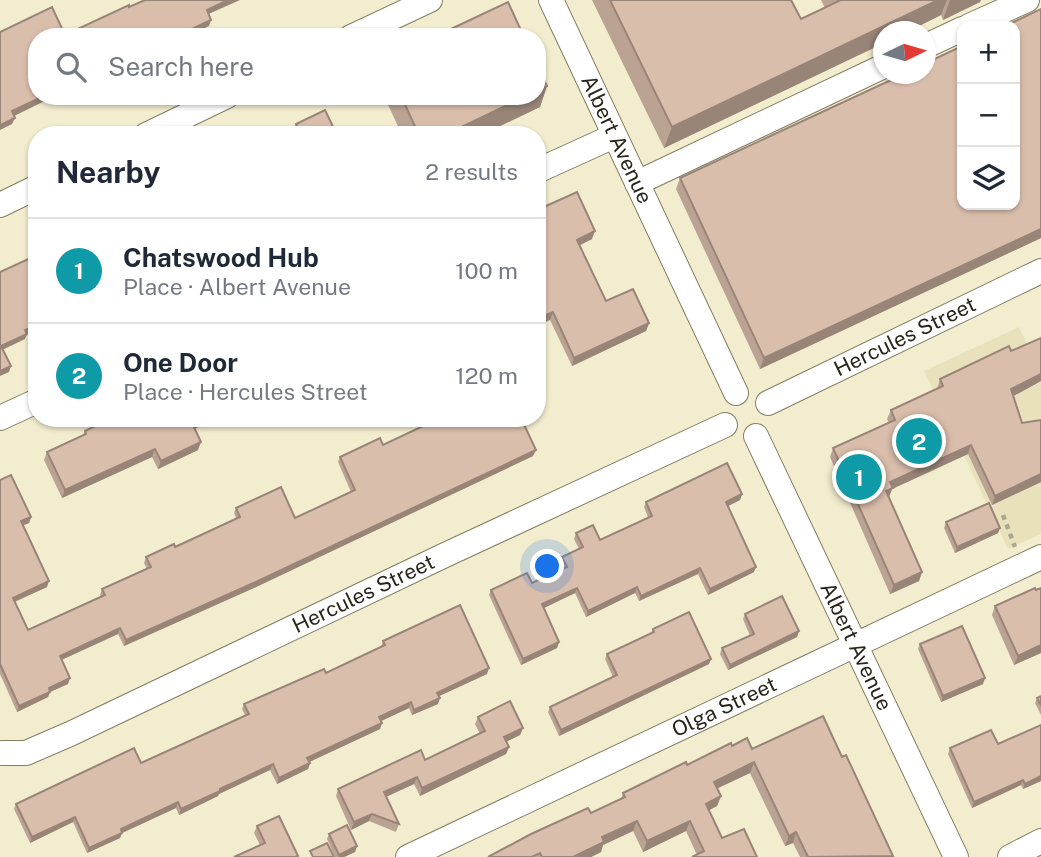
<!DOCTYPE html>
<html lang="en">
<head>
<meta charset="utf-8">
<style>
  :root { --surface:#fff; --page:#f6f6f7; --text:#1f2937; --muted:#747a83; --line:#e0e1e3; --accent:#7c3aed }
  body { margin:0; font-family:"Public Sans",sans-serif; background:var(--page); color:var(--text) }
  .controls { position:absolute; right:21px; top:21px; display:grid; overflow:hidden; border-radius:14px; box-shadow:0 2px 5px #0004 }
  .controls button { width:63px; height:63px; display:grid; place-items:center; padding:0; border:0; border-bottom:2px solid var(--line); background:var(--surface); color:var(--text); font:35px sans-serif }
  .compass { position:absolute; left:873px; top:21px; width:63px; height:63px; border-radius:50%; background:var(--surface); box-shadow:0 2px 5px #0004; rotate:85deg }
  .you { position:absolute; left:548px; top:567px; width:24px; height:24px; margin:-18px; border:5px solid #fff; border-radius:50%; background:#1a73e8; box-shadow:0 0 0 10px #1a73e833 }
  .badge { display:grid; place-items:center; width:46px; height:46px; border-radius:50%; background:var(--accent); color:#fff; font-size:23px; font-weight:700 }
  .pin { position:absolute; translate:-50% -50%; border:4px solid #fff; box-shadow:0 2px 7px #0006 }
  .list { margin:0; padding:0; list-style:none }
  h2 { display:flex; justify-content:space-between; align-items:center; height:91px; margin:0; padding:0 28px; font-size:30px }
  h2 small { font-size:23px; font-weight:400; color:var(--muted) }
  .list li { display:grid; grid-template-columns:46px 1fr auto; gap:21px; align-items:center; box-sizing:border-box; height:105px; padding:0 28px; border-top:2px solid var(--line) }
  .list b { display:block; font-size:26px; white-space:nowrap }
  .list p { margin:0; font-size:23px; white-space:nowrap; color:var(--muted) }
  .list em { font-size:23px; font-style:normal; color:var(--muted) }
  .icon { flex:none; width:38px; height:38px; fill:none; stroke:currentColor; stroke-width:2; stroke-linecap:round; stroke-linejoin:round }
  .map { position:relative; flex:none; width:1041px; height:857px; overflow:hidden }
  .search { position:absolute; background:var(--surface); box-shadow:0 2px 5px #0004; left:28px; top:28px; width:518px; height:77px; display:flex; align-items:center; gap:18px; box-sizing:border-box; padding:0 24px; border-radius:28px; color:var(--muted); font-size:26px }
  .panel { position:absolute; background:var(--surface); box-shadow:0 2px 5px #0004; left:28px; top:126px; width:518px; height:301px; border-radius:28px }
  .map>svg:first-child { display:block }
  .built { fill:#e9e1bc }
  .lines { fill:none; stroke-linecap:round; stroke-linejoin:round }
  .minor-casing { stroke:#837d62; stroke-width:26 }
  .path { stroke:#aca890; stroke-width:4.5; stroke-dasharray:5 5; stroke-linecap:butt }
  .minor { stroke:#fff; stroke-width:24 }
  .wall { fill:#bba394 }
  .shaded-wall { fill:#998578 }
  .building { fill:#dabeac; stroke:#998578; stroke-width:2 }
  .labels { text-anchor:middle; stroke-width:5; stroke-linejoin:round; paint-order:stroke }
  .street-label { font-size:21px; fill:#28261b; stroke:#fff }
</style>
</head>
<body>
<div class="map">
<svg width="1041" height="857" viewBox="0 0 1041 857">
  <rect width="100%" height="100%" fill="#f3edcf"/>
  <path class="built" d="M 1019,327 L 1041,373 L 1041,534 L 1008,549 L 924,371 Z"/>
  <g class="lines">
    <g class="minor-casing">
      <g id="minor">
        <path id="s1" d="M 551,0 L 736,393"/>
        <path d="M 969,26 L 1027,0"/>
        <path d="M 351,37 L 430,0"/>
        <path d="M 926,46 L 962,29"/>
        <path d="M 146,135 L 227,96"/>
        <path d="M 537,171 L 614,136"/>
        <path d="M 637,183 L 884,66"/>
        <path d="M 0,205 L 37,187"/>
        <path id="s2" d="M 768,403 L 1041,271"/>
        <path d="M 0,418 L 37,401"/>
        <path id="s3" d="M 756,436 L 956,857"/>
        <path id="s4" d="M 2,753 L 26,753 L 70,734 L 443,556 L 725,425"/>
        <path id="s5" d="M 408,857 L 1041,557"/>
        <path d="M 1010,857 L 1041,841"/>
      </g>
    </g>
    <path class="path" d="M 1003,515 L 1015,547"/>
    <use href="#minor" class="minor"/>
  </g>
  <g class="wall">
    <path d="M 592,0 L 791,0 L 801,19 L 825,8 L 821,0 L 981,0 L 980,2 L 943,20 L 941,15 L 907,32 L 884,32 L 884,43 L 664,148 Z"/>
    <path d="M 1041,9 L 1041,238 L 760,369 L 676,189 L 680,178 Z"/>
    <path d="M 547,86 L 540,107 L 481,135 L 402,135 L 384,96 L 537,96 Z"/>
    <path d="M 296,124 L 337,135 L 296,135 L 294,129 Z"/>
    <path d="M 537,210 L 592,239 L 580,245 L 606,301 L 649,323 L 646,331 L 572,366 L 550,320 Z"/>
    <path d="M 1041,338 L 1041,381 L 1013,396 L 1022,423 L 1041,420 L 1041,482 L 992,505 L 968,454 L 892,489 L 889,497 L 922,572 L 919,581 L 890,594 L 830,457 L 833,448 L 889,423 L 887,419 L 891,410 L 937,389 L 940,379 L 1011,351 Z"/>
    <path d="M 111,418 L 217,418 L 195,429 L 198,450 L 158,469 L 152,457 L 62,498 L 44,460 L 47,452 L 83,435 L 85,431 Z"/>
    <path d="M 459,421 L 533,456 L 256,587 L 124,646 L 118,634 L 61,660 L 68,684 L 50,692 L 48,697 L 17,712 L 0,674 L 0,480 L 31,517 L 29,523 L 23,525 L 47,587 L 15,602 L 28,630 L 101,596 L 100,595 L 102,589 L 147,569 L 144,563 L 146,557 L 175,547 L 236,518 L 234,513 L 236,508 L 295,518 L 351,492 L 338,462 L 340,457 L 383,445 Z"/>
    <path d="M 742,494 L 740,500 L 728,506 L 754,572 L 708,595 L 698,574 L 639,601 L 635,593 L 586,617 L 575,593 L 543,608 L 559,642 L 557,648 L 521,665 L 489,595 L 491,590 L 532,583 L 563,569 L 560,562 L 562,557 L 579,549 L 574,539 L 576,533 L 600,540 L 648,517 L 644,507 L 646,502 Z"/>
    <path d="M 946,522 L 998,533 L 955,553 L 944,528 Z"/>
    <path d="M 995,606 L 1041,653 L 1014,665 L 992,615 Z"/>
    <path d="M 745,614 L 799,631 L 797,637 L 728,670 L 720,654 L 722,648 L 750,636 L 743,619 Z"/>
    <path d="M 653,629 L 709,664 L 559,736 L 548,712 L 550,707 L 613,677 L 605,659 L 607,654 L 651,633 Z"/>
    <path d="M 383,641 L 487,674 L 439,696 L 438,704 L 412,715 L 409,708 L 381,721 L 380,729 L 309,762 L 310,763 L 308,769 L 277,784 L 270,770 L 219,794 L 218,796 L 179,815 L 176,808 L 122,833 L 120,838 L 87,853 L 73,822 L 30,843 L 14,809 L 16,804 L 141,763 L 245,715 L 242,709 L 244,704 L 326,673 L 381,647 Z"/>
    <path d="M 920,644 L 983,684 L 941,702 L 918,649 Z"/>
    <path d="M 1041,696 L 1041,715 L 1035,703 L 1037,698 Z"/>
    <path d="M 478,717 L 523,728 L 520,735 L 506,742 L 509,747 L 506,754 L 420,796 L 414,784 L 386,797 L 399,824 L 396,832 L 369,821 L 351,830 L 336,796 L 338,789 L 425,760 L 480,734 L 475,724 Z"/>
    <path d="M 1041,725 L 1041,781 L 1023,789 L 1021,785 L 972,808 L 948,754 L 950,748 L 998,744 Z"/>
    <path d="M 732,746 L 752,749 L 842,757 L 892,857 L 800,857 L 793,843 L 785,846 L 750,773 L 717,788 L 721,796 L 717,806 L 709,810 L 722,838 L 757,857 L 697,855 L 686,831 L 643,852 L 633,831 L 603,845 L 601,852 L 591,857 L 488,857 L 591,813 L 621,799 L 623,793 Z"/>
    <path d="M 257,826 L 297,857 L 260,845 L 254,833 Z"/>
    <path d="M 329,834 L 357,846 L 355,852 L 344,857 L 335,857 L 327,839 Z"/>
  </g>
  <g class="shaded-wall">
    <path d="M 228,0 L 240,0 L 204,16 L 207,10 Z"/>
    <path d="M 938,0 L 947,0 L 941,15 L 907,32 L 884,32 L 884,43 L 664,148 L 672,127 Z"/>
    <path d="M 950,0 L 981,0 L 980,2 L 943,20 Z"/>
    <path d="M 211,20 L 209,26 L 187,37 L 175,37 Z"/>
    <path d="M 547,86 L 540,107 L 481,135 L 445,135 L 526,96 L 537,96 L 537,91 Z"/>
    <path d="M 44,96 L 55,96 L 10,118 L 12,111 Z"/>
    <path d="M 15,118 L 12,124 L 0,130 L 0,125 Z"/>
    <path d="M 1041,229 L 1041,238 L 760,369 L 764,358 Z"/>
    <path d="M 595,231 L 592,239 L 574,248 L 577,240 Z"/>
    <path d="M 553,312 L 550,320 L 537,326 L 537,319 Z"/>
    <path d="M 649,323 L 646,331 L 572,366 L 574,358 Z"/>
    <path d="M 37,325 L 37,329 L 27,334 L 25,339 L 0,351 L 1,346 L 25,330 Z"/>
    <path d="M 11,366 L 9,372 L 0,376 L 0,371 Z"/>
    <path d="M 1041,374 L 1041,381 L 1008,399 L 1011,389 Z"/>
    <path d="M 203,418 L 217,418 L 189,431 L 192,423 Z"/>
    <path d="M 201,442 L 198,450 L 158,469 L 161,461 Z"/>
    <path d="M 971,445 L 968,454 L 892,489 L 889,497 L 883,500 L 890,482 Z"/>
    <path d="M 155,449 L 152,457 L 62,498 L 65,490 Z"/>
    <path d="M 536,450 L 533,456 L 256,587 L 124,646 L 126,640 Z"/>
    <path d="M 1041,474 L 1041,482 L 992,505 L 995,496 Z"/>
    <path d="M 742,494 L 740,500 L 724,508 L 726,502 Z"/>
    <path d="M 31,517 L 29,523 L 19,527 L 21,521 Z"/>
    <path d="M 1000,528 L 998,533 L 955,553 L 957,547 Z"/>
    <path d="M 756,567 L 754,572 L 708,595 L 710,589 Z"/>
    <path d="M 700,568 L 698,574 L 639,601 L 641,596 Z"/>
    <path d="M 922,572 L 919,581 L 890,594 L 894,585 Z"/>
    <path d="M 49,581 L 47,587 L 11,603 L 13,598 Z"/>
    <path d="M 637,587 L 635,593 L 586,617 L 588,611 Z"/>
    <path d="M 577,588 L 575,593 L 540,610 L 542,604 Z"/>
    <path d="M 120,628 L 118,634 L 57,662 L 60,656 Z"/>
    <path d="M 799,631 L 797,637 L 728,670 L 730,665 Z"/>
    <path d="M 559,642 L 557,648 L 521,665 L 523,659 Z"/>
    <path d="M 1041,645 L 1041,653 L 1014,665 L 1018,656 Z"/>
    <path d="M 711,659 L 709,664 L 559,736 L 561,730 Z"/>
    <path d="M 489,668 L 487,674 L 435,698 L 437,693 Z"/>
    <path d="M 70,678 L 68,684 L 50,692 L 48,697 L 17,712 L 19,706 L 49,688 Z"/>
    <path d="M 985,678 L 983,684 L 941,702 L 943,696 Z"/>
    <path d="M 440,698 L 438,704 L 412,715 L 414,710 Z"/>
    <path d="M 411,702 L 409,708 L 377,723 L 379,717 Z"/>
    <path d="M 382,723 L 380,729 L 305,764 L 307,758 Z"/>
    <path d="M 523,728 L 520,735 L 501,744 L 504,737 Z"/>
    <path d="M 509,747 L 506,754 L 420,796 L 422,788 Z"/>
    <path d="M 754,762 L 750,773 L 710,792 L 714,782 Z"/>
    <path d="M 310,763 L 308,769 L 277,784 L 279,778 Z"/>
    <path d="M 273,764 L 270,770 L 219,794 L 218,796 L 179,815 L 181,809 L 220,789 Z"/>
    <path d="M 1041,776 L 1041,781 L 1023,789 L 1025,784 Z"/>
    <path d="M 417,777 L 414,784 L 381,799 L 384,792 Z"/>
    <path d="M 1023,780 L 1021,785 L 972,808 L 974,802 Z"/>
    <path d="M 721,796 L 717,806 L 702,814 L 706,804 Z"/>
    <path d="M 178,802 L 176,808 L 122,833 L 120,838 L 87,853 L 89,848 L 121,829 Z"/>
    <path d="M 372,814 L 369,821 L 351,830 L 354,822 Z"/>
    <path d="M 75,817 L 73,822 L 30,843 L 32,837 Z"/>
    <path d="M 637,821 L 633,831 L 603,845 L 601,852 L 591,857 L 573,857 L 602,837 Z"/>
    <path d="M 690,821 L 686,831 L 643,852 L 647,841 Z"/>
    <path d="M 796,832 L 793,843 L 785,846 L 789,836 Z"/>
    <path d="M 357,846 L 355,852 L 344,857 L 338,857 L 339,855 Z"/>
  </g>
  <g class="building">
    <path d="M 145,0 L 228,0 L 207,10 L 211,20 L 175,37 L 37,37 L 37,96 L 44,96 L 12,111 L 15,118 L 0,125 L 0,32 L 52,7 L 65,35 L 129,5 L 129,7 Z"/>
    <path d="M 610,0 L 791,0 L 801,19 L 839,1 L 838,0 L 938,0 L 672,127 Z"/>
    <path d="M 508,2 L 524,37 L 434,37 Z"/>
    <path d="M 1041,9 L 1041,229 L 764,358 L 680,178 L 904,74 L 926,74 L 926,63 L 962,46 L 962,205 L 1015,205 L 1015,26 L 1005,26 Z"/>
    <path d="M 537,65 L 547,86 L 537,91 Z"/>
    <path d="M 401,96 L 526,96 L 445,135 L 419,135 Z"/>
    <path d="M 325,110 L 337,135 L 301,135 L 296,124 Z"/>
    <path d="M 577,192 L 595,231 L 577,240 L 606,301 L 633,289 L 649,323 L 574,358 L 553,312 L 537,319 L 537,210 Z"/>
    <path d="M 37,255 L 37,325 L 25,330 L 27,334 L 1,346 L 11,366 L 0,371 L 0,272 Z"/>
    <path d="M 1041,338 L 1041,374 L 1011,389 L 1022,423 L 1041,420 L 1041,474 L 995,496 L 971,445 L 890,482 L 893,488 L 886,491 L 922,572 L 894,585 L 833,448 L 895,420 L 891,410 L 943,386 L 940,379 L 1009,346 L 1011,351 Z"/>
    <path d="M 111,418 L 203,418 L 192,423 L 201,442 L 161,461 L 155,449 L 65,490 L 47,452 L 86,434 L 85,431 Z"/>
    <path d="M 440,418 L 457,418 L 459,421 L 465,418 L 521,418 L 536,450 L 258,581 L 126,640 L 120,628 L 60,656 L 70,678 L 49,688 L 50,692 L 19,706 L 0,664 L 0,480 L 11,475 L 31,517 L 21,521 L 49,581 L 13,598 L 28,630 L 105,595 L 102,589 L 151,567 L 146,557 L 174,544 L 175,547 L 240,517 L 236,508 L 281,487 L 295,518 L 355,490 L 340,457 L 380,438 L 383,445 Z"/>
    <path d="M 727,463 L 742,494 L 726,502 L 756,567 L 710,589 L 700,568 L 641,596 L 637,587 L 588,611 L 577,588 L 542,604 L 559,642 L 523,659 L 491,590 L 527,573 L 532,583 L 567,567 L 562,557 L 583,547 L 576,533 L 593,525 L 600,540 L 652,516 L 646,502 Z"/>
    <path d="M 989,503 L 1000,528 L 957,547 L 946,522 Z"/>
    <path d="M 1035,588 L 1036,590 L 1041,588 L 1041,645 L 1018,656 L 995,606 Z"/>
    <path d="M 782,596 L 799,631 L 730,665 L 722,648 L 754,634 L 745,614 Z"/>
    <path d="M 460,605 L 489,668 L 437,693 L 440,698 L 414,710 L 411,702 L 379,717 L 382,723 L 307,758 L 310,763 L 279,778 L 273,764 L 220,789 L 220,791 L 181,809 L 178,802 L 121,829 L 122,833 L 89,848 L 75,817 L 32,837 L 16,804 L 134,748 L 141,763 L 249,714 L 244,704 L 324,669 L 326,673 L 385,645 L 383,641 Z"/>
    <path d="M 689,612 L 711,659 L 561,730 L 550,707 L 617,675 L 607,654 L 654,632 L 653,629 Z"/>
    <path d="M 962,626 L 985,678 L 943,696 L 920,644 Z"/>
    <path d="M 1041,696 L 1041,705 L 1037,698 Z"/>
    <path d="M 510,701 L 523,728 L 504,737 L 509,747 L 422,788 L 417,777 L 384,792 L 399,824 L 372,814 L 354,822 L 338,789 L 421,750 L 425,760 L 485,731 L 478,717 Z"/>
    <path d="M 823,716 L 842,757 L 846,755 L 893,856 L 808,857 L 796,832 L 789,836 L 754,762 L 714,782 L 721,796 L 706,804 L 722,838 L 744,829 L 757,857 L 692,857 L 704,851 L 690,821 L 647,841 L 637,821 L 602,837 L 604,842 L 573,857 L 542,857 L 540,853 L 532,857 L 488,857 L 531,834 L 588,808 L 591,813 L 625,797 L 623,793 L 686,762 L 687,765 L 731,743 L 732,746 L 747,738 L 752,749 Z"/>
    <path d="M 1041,725 L 1041,776 L 1025,784 L 1023,780 L 974,802 L 950,748 L 991,730 L 998,744 Z"/>
    <path d="M 279,816 L 298,856 L 295,857 L 234,857 L 265,843 L 257,826 Z"/>
    <path d="M 347,825 L 357,846 L 339,855 L 329,834 Z"/>
    <path d="M 327,843 L 334,857 L 313,857 L 310,851 Z"/>
  </g>
  <g class="labels">
    <g class="street-label">
      <text dy="7" stroke="none"><textPath href="#s1" startOffset="154">Albert Avenue</textPath></text>
      <text dy="7" stroke="none"><textPath href="#s2" startOffset="152">Hercules Street</textPath></text>
      <text dy="7" stroke="none"><textPath href="#s4" startOffset="397">Hercules Street</textPath></text>
      <text dy="7" stroke="none"><textPath href="#s3" startOffset="233">Albert Avenue</textPath></text>
      <text dy="7" stroke="none"><textPath href="#s5" startOffset="350">Olga Street</textPath></text>
    </g>
  </g>
</svg>
<div class="controls">
<button>+</button>
<button>−</button>
<button><svg class="icon" aria-label="layers" viewBox="0 0 24 24"><path d="M12 4l9 5-9 5-9-5zM3 14l9 5 9-5"/></svg></button>
</div>
<svg class="compass" viewBox="-18 -18 36 36"><path d="M0-13l5 13h-10z" fill="#e53935"/><path d="M0 13l5-13h-10z" fill="#747a83"/></svg>
<div class="you"></div>
<div class="pin badge" style="left:859px;top:477px;background:#0f9aa8">1</div>
<div class="pin badge" style="left:919px;top:441px;background:#0f9aa8">2</div>
<div class="search"><svg class="icon" aria-label="search" viewBox="0 0 24 24"><circle cx="10" cy="10" r="6"/><path d="M15 15l6 6"/></svg>Search here</div>
<section class="panel">
<h2>Nearby<small>2 results</small></h2>
<ul class="list">
<li><span class="badge" style="background:#0f9aa8">1</span><div><b>Chatswood Hub</b><p>Place · Albert Avenue</p></div><em>100 m</em></li>
<li><span class="badge" style="background:#0f9aa8">2</span><div><b>One Door</b><p>Place · Hercules Street</p></div><em>120 m</em></li>
</ul>
</section>
</div>
</body>
</html>
